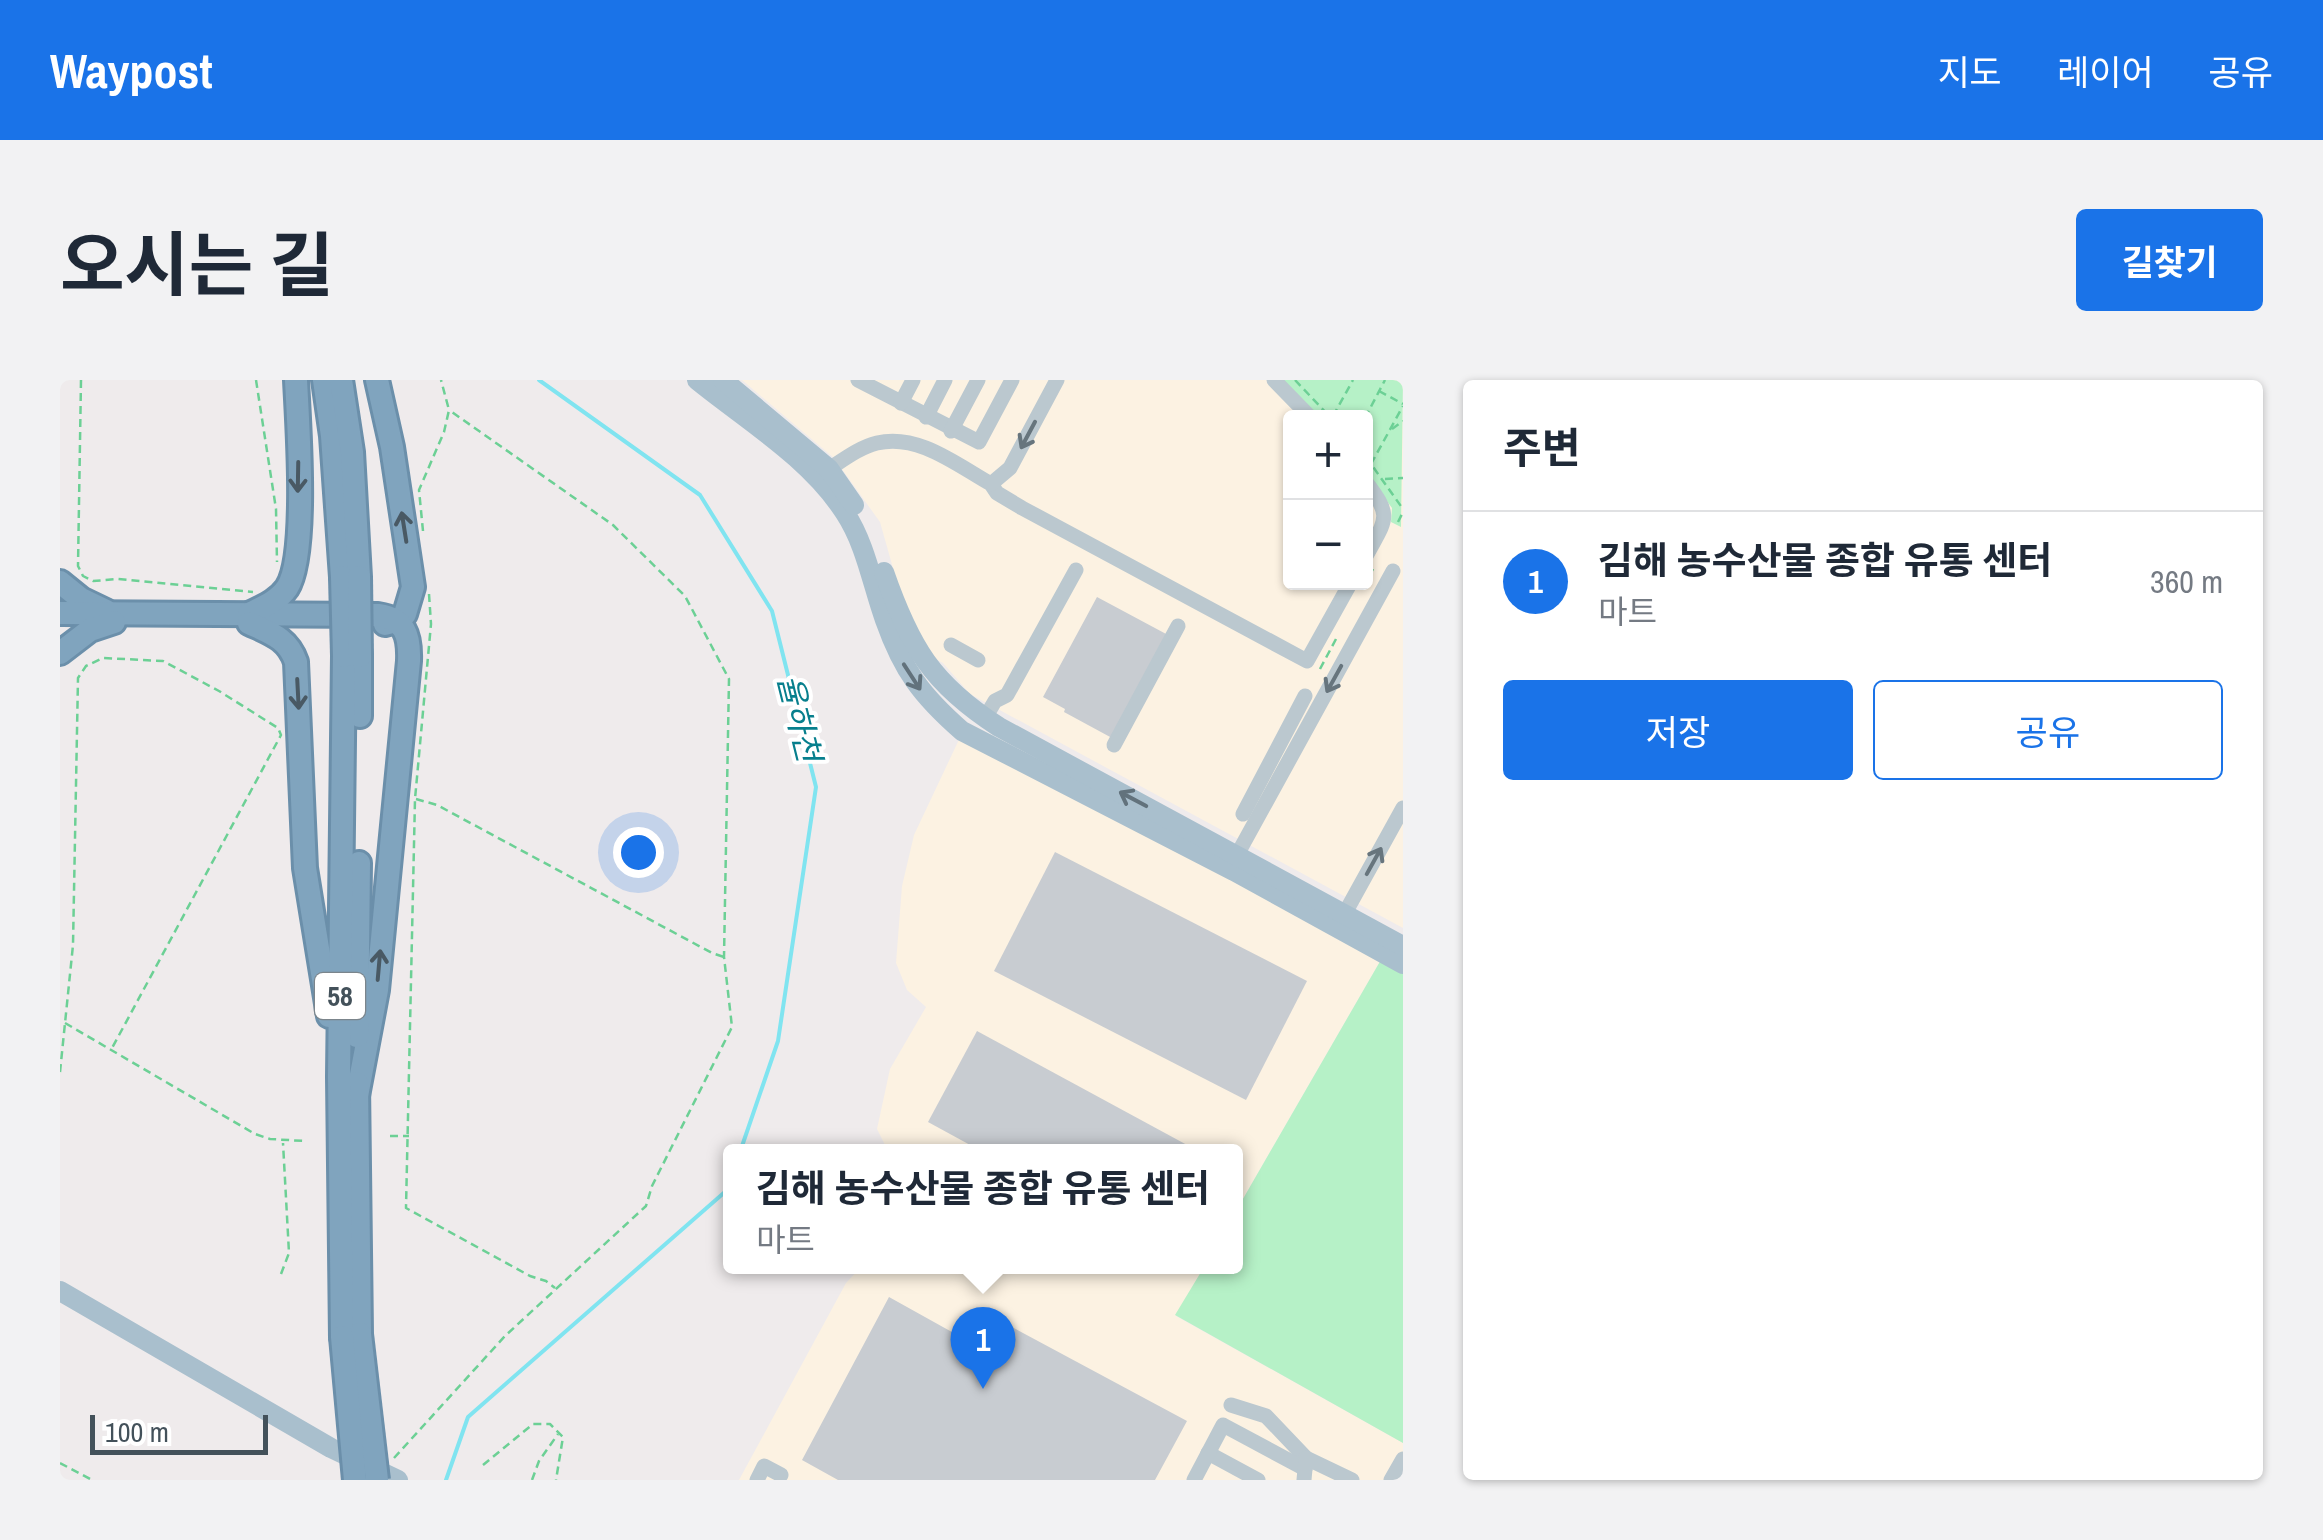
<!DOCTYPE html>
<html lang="ko">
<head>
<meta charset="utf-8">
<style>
  :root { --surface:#fff; --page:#f2f2f3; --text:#1f2937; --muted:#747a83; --line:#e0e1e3; --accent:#1a73e8 }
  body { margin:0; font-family:"Archivo Narrow","Noto Sans KR",sans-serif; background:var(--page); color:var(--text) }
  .controls { position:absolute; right:30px; top:30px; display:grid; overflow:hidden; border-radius:10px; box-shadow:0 2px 8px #0004 }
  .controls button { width:90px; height:90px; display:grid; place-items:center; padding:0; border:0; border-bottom:2px solid var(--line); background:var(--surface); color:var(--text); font:50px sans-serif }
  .scale { position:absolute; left:30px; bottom:25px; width:178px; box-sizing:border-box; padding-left:10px; border:5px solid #43515a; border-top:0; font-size:28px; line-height:35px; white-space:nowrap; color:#43515a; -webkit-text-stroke:8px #fff; paint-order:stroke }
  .you { position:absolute; left:578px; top:472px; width:35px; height:35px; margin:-25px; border:8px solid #fff; border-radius:50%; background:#1a73e8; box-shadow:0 0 0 15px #1a73e833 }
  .badge { display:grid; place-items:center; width:65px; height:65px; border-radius:50%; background:var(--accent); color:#fff; font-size:32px; font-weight:700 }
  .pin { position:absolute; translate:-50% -82px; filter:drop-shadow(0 2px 5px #0008) }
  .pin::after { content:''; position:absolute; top:52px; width:35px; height:30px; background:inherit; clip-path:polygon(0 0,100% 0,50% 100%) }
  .popup { position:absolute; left:663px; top:764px; width:520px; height:130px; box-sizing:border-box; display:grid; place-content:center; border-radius:10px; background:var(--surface); filter:drop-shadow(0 2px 8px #0005); font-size:32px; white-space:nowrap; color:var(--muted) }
  .popup b { font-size:38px; color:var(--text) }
  .popup::after { content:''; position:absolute; left:50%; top:100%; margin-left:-20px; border:20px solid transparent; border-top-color:var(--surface) }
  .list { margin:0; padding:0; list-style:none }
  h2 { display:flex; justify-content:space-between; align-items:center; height:130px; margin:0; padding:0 40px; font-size:42px }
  h2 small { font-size:32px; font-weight:400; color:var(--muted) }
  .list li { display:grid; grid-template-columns:65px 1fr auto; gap:30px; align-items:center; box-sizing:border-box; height:140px; padding:0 40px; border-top:2px solid var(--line) }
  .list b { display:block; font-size:38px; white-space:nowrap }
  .list p { margin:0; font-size:32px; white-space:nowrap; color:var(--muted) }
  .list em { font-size:32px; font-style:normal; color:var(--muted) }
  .actions { display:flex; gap:20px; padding:30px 40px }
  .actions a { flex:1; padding:22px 0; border:2px solid var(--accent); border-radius:10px; text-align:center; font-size:35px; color:var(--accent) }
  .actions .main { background:var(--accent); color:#fff }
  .map { position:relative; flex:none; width:1343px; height:1100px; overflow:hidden; border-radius:10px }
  header { display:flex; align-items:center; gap:60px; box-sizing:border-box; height:140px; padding:0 50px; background:var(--accent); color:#fff }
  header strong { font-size:48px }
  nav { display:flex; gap:55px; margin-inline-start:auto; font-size:35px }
  .intro { display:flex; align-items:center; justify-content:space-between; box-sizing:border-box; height:240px; padding:0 60px }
  h1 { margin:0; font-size:70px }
  .button { padding:25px 45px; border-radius:10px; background:var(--accent); color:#fff; font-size:35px; font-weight:700 }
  main { display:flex; gap:60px; padding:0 60px }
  aside { flex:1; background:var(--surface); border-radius:10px; box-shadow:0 2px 8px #0004 }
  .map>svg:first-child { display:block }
  .commercial { fill:#fcf2e2; fill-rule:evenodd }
  .green { fill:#b6f1c7 }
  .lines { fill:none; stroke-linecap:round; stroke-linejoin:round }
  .stream { stroke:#80e4f0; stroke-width:4 }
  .building { fill:#c8ccd1 }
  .highway-casing { stroke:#6b8faa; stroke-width:28 }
  .path { stroke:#6cd095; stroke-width:2.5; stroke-dasharray:8 5; stroke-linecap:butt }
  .minor { stroke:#bbc8cf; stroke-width:15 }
  .major { stroke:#a9bfcd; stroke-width:20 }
  .highway { stroke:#80a4be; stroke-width:22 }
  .highway-bridge-casing { stroke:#6b8faa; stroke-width:28; stroke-linecap:butt }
  .highway-bridge { stroke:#80a4be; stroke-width:22 }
  .oneway { stroke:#67757d }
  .oneway2 { stroke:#495964 }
  .oneway3 { stroke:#62727c }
  .labels { text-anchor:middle; stroke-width:8; stroke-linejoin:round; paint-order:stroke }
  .shield { fill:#fff; stroke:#7b858c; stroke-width:2.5 }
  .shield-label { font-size:28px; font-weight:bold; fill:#43515a }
  .water-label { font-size:32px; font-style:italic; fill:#077f8d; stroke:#fff }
</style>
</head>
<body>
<header>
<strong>Waypost</strong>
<nav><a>지도</a><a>레이어</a><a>공유</a></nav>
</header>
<div class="intro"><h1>오시는 길</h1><a class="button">길찾기</a></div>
<main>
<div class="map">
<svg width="1343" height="1100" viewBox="0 0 1343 1100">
  <rect width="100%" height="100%" fill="#efebec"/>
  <g class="commercial">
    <path d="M 682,0 L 1343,0 L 1343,548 L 910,314 L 883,283 L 872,277 L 842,220 L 820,142 L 774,78 ZM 1230,38 L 1306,38 L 1306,202 L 1230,202 Z"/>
    <path d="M 904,349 L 1322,578 L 1176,831 L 1176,772 L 828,771 L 817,749 L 830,689 L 866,627 L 847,610 L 836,583 L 842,506 L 854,455 Z"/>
    <path d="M 801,887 L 1144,887 L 1116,936 L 1343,1063 L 1343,1079 L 1331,1100 L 679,1100 L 786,903 Z"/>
  </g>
  <g class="green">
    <path d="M 1223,0 L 1343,0 L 1341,147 L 1331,142 L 1332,128 L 1306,93 L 1306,38 L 1260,37 Z"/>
    <path d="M 1322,578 L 1343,590 L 1343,1063 L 1115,935 L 1144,887 L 1176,886 L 1176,831 Z"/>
  </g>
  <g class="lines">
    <g class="stream">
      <path d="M 479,0 L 640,115 L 712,231 L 756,407 L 718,661 L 680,772"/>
      <path d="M 386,1100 L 408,1037 L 666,811 L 670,798"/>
    </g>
  </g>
  <g class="building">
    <path d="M 1037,217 L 1108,255 L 1052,358 L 1004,332 L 1005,329 L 983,317 Z"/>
    <path d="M 995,472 L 1247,601 L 1186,720 L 934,591 Z"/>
    <path d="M 917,651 L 1140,772 L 923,772 L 868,742 Z"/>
    <path d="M 829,917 L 935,976 L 952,947 L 1127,1041 L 1095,1100 L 778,1100 L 742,1080 Z"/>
  </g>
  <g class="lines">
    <g class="highway-casing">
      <g id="highway">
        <path d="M 264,0 L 272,56 L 282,197"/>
        <path d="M 281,0 L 292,72 L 299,197"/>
        <path d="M 317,0 L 332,67 L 353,207 L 345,234 L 339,240 L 325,244"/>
        <path d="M 0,202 L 21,219 L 46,231"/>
        <path d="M 0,233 L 318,235 C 345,239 350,255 349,281 L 317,610 L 297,716"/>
        <path d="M 189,234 C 203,227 218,221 227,208 C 248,176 238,42 236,0"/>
        <path d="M 189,243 C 210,253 228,258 236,282 L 245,488 L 269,636"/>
        <path d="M 0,273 L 30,250 L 54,242"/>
        <path d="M 300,336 L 300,276"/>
        <path d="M 297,656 L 299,483"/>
        <path d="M 297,703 L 300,954"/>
        <path d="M 282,957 L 279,697 L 284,276"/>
      </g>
    </g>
    <g class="path">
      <path d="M 21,0 L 18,186 L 23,196 L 33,201 L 58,199 L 193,212"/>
      <path d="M 196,0 L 216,129 L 217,182"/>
      <path d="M 1235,0 L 1271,38"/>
      <path d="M 1319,11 L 1343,24"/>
      <path d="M 1273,36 L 1293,0"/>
      <path d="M 1305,38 L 1325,0"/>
      <path d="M 1332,49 L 1343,41"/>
      <path d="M 1306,77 L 1343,129"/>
      <path d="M 1311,84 L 1343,26"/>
      <path d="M 1325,99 L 1343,98"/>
      <path d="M 1338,142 L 1343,132"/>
      <path d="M 363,151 L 359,110 L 384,52 L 389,30 L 381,0"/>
      <path d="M 1305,204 L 1313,189"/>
      <path d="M 369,214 L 371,244 L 355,419 L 346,828 L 470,896 L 486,901 L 495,908"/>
      <path d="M 1260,289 L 1276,259"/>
      <path d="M 356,419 L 377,425 L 652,573 L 664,577"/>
      <path d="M 5,643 L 195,754 L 210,759 L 245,761"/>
      <path d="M 0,692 L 13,565 L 18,298 L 26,286 L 43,278 L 103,281 L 159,311 L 218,348 L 221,355 L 51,670"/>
      <path d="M 330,756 L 349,756"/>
      <path d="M 221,894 L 229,873 L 223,763"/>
      <path d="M 334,1078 L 445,956 L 586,826 L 592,806 L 672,647 L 664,577 L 669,299 L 625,216 L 553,145 L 389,30"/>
      <path d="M 0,1083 L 32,1100"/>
      <path d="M 423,1085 L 473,1044 L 490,1044 L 503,1057 L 496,1100"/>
      <path d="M 472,1100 L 479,1081 L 498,1054"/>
    </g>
    <g class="minor">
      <path d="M 798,0 L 919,62 L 952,0"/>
      <path d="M 1214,0 L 1251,38"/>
      <path d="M 841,23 L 853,0"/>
      <path d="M 866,37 L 885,0"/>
      <path d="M 891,51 L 918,0"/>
      <path d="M 769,89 C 783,80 800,67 817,63 C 858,53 897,85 931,104 L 937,113 L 962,128 L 1247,281 L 1291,202"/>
      <path d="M 1306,102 C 1333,137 1326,139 1306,176"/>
      <path d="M 931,104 L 950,88 L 997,0"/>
      <path d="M 891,265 L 918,280"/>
      <path d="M 925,338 L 935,321 L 947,315 L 1016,190"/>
      <path d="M 1054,365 L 1118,246"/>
      <path d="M 1183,434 L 1245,316"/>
      <path d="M 1177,475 L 1333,191"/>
      <path d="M 1285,533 L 1343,428"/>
      <path d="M 1171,1025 L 1206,1036 L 1246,1078"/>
      <path d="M 1148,1073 L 1198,1100"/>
      <path d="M 697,1100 L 704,1086 L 721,1095"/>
      <path d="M 1134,1100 L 1163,1045 L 1245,1089"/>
      <path d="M 1244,1100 L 1246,1078 L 1292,1100"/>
      <path d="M 1331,1100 L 1343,1079"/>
    </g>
    <g class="major">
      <path d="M 637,0 C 686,40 750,78 785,133 C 806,165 812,204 825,240 C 843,291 862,316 902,351 L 1174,491 L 1343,584"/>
      <path d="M 663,0 L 769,89 L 794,125"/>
      <path d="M 824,192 C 850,267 872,304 939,347 L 1343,566"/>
      <path d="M 0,911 L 271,1068 L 338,1100"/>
    </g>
    <use href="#highway" class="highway"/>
    <g class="highway-bridge-casing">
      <g id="highway-bridge">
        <path d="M 282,197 L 284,276"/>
        <path d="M 299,197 L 300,276"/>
        <path d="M 300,954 L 317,1100"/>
        <path d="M 282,957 L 295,1100"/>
      </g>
    </g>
    <use href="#highway-bridge" class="highway-bridge"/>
  </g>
  <defs><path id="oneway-shaft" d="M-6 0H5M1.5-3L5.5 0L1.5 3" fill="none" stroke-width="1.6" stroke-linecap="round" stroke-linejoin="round" transform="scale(2.5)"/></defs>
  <g class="oneway">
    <use href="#oneway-shaft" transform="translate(968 55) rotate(118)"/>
    <use href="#oneway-shaft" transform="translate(1274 299) rotate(119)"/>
    <use href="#oneway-shaft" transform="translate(1314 481) rotate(-61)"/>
  </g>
  <g class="oneway2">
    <use href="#oneway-shaft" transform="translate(238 97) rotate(91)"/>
    <use href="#oneway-shaft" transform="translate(344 147) rotate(-99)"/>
    <use href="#oneway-shaft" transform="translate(238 314) rotate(87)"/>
    <use href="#oneway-shaft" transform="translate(319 585) rotate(-85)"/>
  </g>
  <g class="oneway3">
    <use href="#oneway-shaft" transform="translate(852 297) rotate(57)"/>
    <use href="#oneway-shaft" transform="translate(1073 419) rotate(-152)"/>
  </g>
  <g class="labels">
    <rect class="shield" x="255" y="593" width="50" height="46" rx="8"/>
    <g class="shield-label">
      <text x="280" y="626">58</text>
    </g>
    <g class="water-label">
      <text transform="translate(739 338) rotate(76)" y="11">율하천</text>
    </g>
  </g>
</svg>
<div class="controls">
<button>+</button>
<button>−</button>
</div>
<div class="scale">100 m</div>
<div class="you"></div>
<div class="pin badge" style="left:923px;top:1009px">1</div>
<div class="popup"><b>김해 농수산물 종합 유통 센터</b>마트</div>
</div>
<aside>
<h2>주변<small></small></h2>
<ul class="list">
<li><span class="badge">1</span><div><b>김해 농수산물 종합 유통 센터</b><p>마트</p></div><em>360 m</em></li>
</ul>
<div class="actions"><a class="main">저장</a><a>공유</a></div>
</aside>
</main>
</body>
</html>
